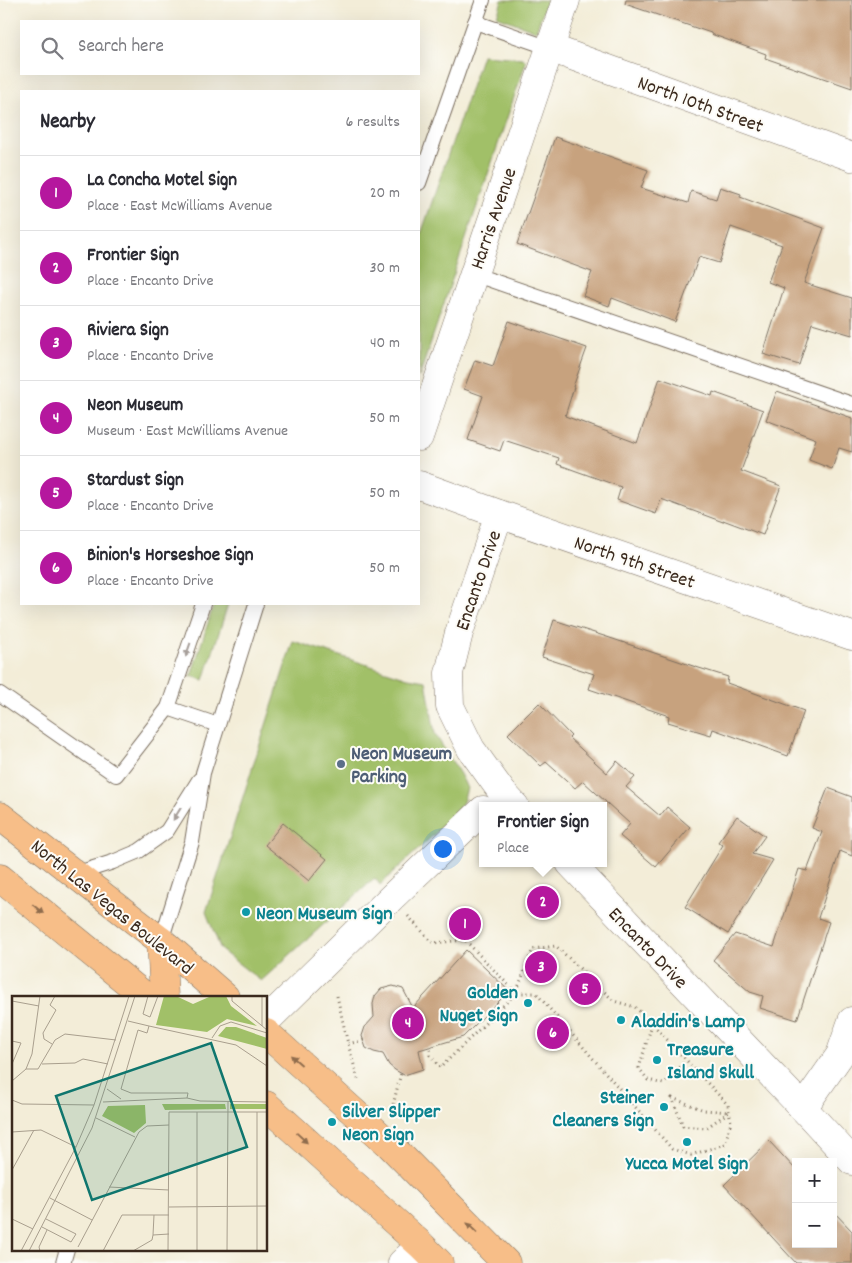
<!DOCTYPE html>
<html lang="en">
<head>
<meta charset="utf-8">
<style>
  :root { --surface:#fff; --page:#f7f7f7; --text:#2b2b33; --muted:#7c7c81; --line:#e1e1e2; --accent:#b5179e }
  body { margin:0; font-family:Dekko,sans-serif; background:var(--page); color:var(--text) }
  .controls { position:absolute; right:15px; bottom:15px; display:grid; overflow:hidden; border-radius:0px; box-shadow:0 5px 20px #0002 }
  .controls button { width:45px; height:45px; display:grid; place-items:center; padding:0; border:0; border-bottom:1px solid var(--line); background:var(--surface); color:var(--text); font:25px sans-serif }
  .you { position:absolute; left:442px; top:848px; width:18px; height:18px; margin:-12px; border:4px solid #fff; border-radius:50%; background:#1a73e8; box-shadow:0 0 0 8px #1a73e833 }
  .badge { display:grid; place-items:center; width:32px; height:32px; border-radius:50%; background:var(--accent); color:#fff; font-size:16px; font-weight:700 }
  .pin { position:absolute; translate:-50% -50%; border:2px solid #fff; box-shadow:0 1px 5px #0006 }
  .popup { position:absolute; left:479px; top:802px; width:128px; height:65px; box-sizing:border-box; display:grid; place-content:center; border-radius:0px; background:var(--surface); filter:drop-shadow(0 1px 4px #0005); font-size:16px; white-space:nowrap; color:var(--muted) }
  .popup b { font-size:19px; color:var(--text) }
  .popup::after { content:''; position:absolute; left:50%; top:100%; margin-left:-10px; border:10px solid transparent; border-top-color:var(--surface) }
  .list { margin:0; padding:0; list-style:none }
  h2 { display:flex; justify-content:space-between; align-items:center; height:65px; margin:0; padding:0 20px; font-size:21px }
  h2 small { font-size:16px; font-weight:400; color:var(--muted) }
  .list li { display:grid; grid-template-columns:32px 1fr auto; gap:15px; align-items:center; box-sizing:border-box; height:75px; padding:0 20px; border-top:1px solid var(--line) }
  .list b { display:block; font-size:19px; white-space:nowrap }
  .list p { margin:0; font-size:16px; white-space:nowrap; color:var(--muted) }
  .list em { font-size:16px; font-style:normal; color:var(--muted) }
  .icon { flex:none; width:28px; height:28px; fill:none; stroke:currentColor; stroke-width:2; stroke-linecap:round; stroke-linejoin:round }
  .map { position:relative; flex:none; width:852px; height:1263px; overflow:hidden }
  .search { position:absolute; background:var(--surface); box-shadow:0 5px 20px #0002; left:20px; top:20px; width:400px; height:55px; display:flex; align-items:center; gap:12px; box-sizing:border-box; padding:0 18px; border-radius:0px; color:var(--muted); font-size:19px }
  .panel { position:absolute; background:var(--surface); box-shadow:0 5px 20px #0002; left:20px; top:90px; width:400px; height:515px; border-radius:0px }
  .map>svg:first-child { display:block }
  .green { fill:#a1c068; stroke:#6e7543 }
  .building { fill:#c7a27e }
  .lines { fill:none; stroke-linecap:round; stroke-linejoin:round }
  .service-casing { stroke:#7b6e5f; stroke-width:16 }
  .minor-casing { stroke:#7b6e5f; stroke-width:29 }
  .primary-casing { stroke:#7b6e5f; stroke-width:29 }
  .path { stroke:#7b6e5f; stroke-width:3; stroke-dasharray:1 4; stroke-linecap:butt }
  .service { stroke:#fff; stroke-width:14 }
  .minor { stroke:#fff; stroke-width:28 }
  .primary { stroke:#f7be88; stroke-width:28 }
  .oneway { fill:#a79f9a }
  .oneway2 { fill:#906d4e }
  .service-dot { fill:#5c6f8a; stroke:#fdfcf7; stroke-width:2 }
  .culture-dot { fill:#0f9aa8; stroke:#fdfcf7; stroke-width:2 }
  .labels { text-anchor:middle; stroke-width:4; stroke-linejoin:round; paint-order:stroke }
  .street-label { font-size:20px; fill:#3b2a1e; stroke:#fdfcf7 }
  .service-label { font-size:20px; font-weight:bold; fill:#4e5e75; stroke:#fdfcf7; text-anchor:start }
  .culture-label { font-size:20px; font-weight:bold; fill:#0d838f; stroke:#fdfcf7; text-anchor:start }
  .inset-road { fill:none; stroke:#a99f8e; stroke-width:1 }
  .view { fill:#0f766e; fill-opacity:0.15; stroke:#0f766e; stroke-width:2.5 }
  .inset-edge { fill:none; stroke:#3b2a1e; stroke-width:2.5 }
</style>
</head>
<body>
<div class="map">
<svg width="852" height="1263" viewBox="0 0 852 1263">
  <rect width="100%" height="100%" fill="#fdfcf7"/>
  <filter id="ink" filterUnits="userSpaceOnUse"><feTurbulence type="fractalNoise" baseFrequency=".02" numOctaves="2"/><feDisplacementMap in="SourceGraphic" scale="10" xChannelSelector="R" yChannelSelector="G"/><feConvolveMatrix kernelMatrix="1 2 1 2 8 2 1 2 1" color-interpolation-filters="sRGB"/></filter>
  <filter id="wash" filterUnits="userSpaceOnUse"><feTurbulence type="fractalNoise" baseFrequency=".0096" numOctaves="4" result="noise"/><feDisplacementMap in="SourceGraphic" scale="20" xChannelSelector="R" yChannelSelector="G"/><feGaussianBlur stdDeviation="1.12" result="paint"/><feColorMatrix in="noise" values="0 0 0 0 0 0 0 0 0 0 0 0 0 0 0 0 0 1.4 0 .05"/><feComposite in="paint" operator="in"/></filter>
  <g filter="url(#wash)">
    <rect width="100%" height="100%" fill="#f3edd8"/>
    <g class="green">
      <path d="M 502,0 L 547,0 L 536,31 L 497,16 Z"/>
      <path d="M 482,55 L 523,58 L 526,62 L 419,377 L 419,240 Z"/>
      <path d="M 214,604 L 228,604 L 204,680 L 191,676 Z"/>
      <path d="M 293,641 L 408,678 L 426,681 L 435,734 L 460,774 L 467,788 L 463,802 L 454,816 L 380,885 L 375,878 L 261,981 L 221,950 L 206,912 Z"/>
    </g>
    <g id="blocks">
      <g class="building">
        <path d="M 626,0 L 852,0 L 852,88 L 765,58 L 766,54 L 711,34 L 711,33 L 625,4 Z"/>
        <path d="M 555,137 L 648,170 L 641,188 L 688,203 L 691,191 L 716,199 L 720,187 L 741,194 L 740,197 L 824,228 L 804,283 L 852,298 L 852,335 L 812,323 L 799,365 L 763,354 L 784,288 L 768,282 L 782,245 L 731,227 L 719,263 L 699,257 L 675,322 L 612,298 L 609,306 L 583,296 L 592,272 L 517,244 Z"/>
        <path d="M 509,321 L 587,348 L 573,387 L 574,387 L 565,416 L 637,443 L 660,378 L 712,396 L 713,392 L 763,410 L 741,471 L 781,486 L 763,535 L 723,520 L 723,522 L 661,499 L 656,514 L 617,500 L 621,487 L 557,464 L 559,458 L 504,440 L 500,451 L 468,440 L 483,396 L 464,389 L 475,360 L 493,366 Z"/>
        <path d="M 777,391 L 852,418 L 852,452 L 839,448 L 832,469 L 809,460 L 816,439 L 766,420 Z"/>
        <path d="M 554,620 L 607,637 L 699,668 L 728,677 L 727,683 L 804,711 L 788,756 L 713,729 L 711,735 L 668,722 L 669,716 L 589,689 L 594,674 L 542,657 Z"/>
        <path d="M 539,703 L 571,736 L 569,738 L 607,773 L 617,761 L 635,777 L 626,787 L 660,816 L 667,807 L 690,827 L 656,867 L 620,836 L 630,824 L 583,781 L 575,788 L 546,762 L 541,766 L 508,734 Z"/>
        <path d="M 828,788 L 852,797 L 852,856 L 840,851 L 818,918 L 829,922 L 797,1020 L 760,1008 L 763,996 L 750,992 L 713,960 L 735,934 L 774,947 L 799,869 L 807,871 L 822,832 L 812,828 Z"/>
        <path d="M 737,816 L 765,836 L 752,854 L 773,860 L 728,934 L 685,907 L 723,845 L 718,842 Z"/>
        <path d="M 283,823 L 327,859 L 309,881 L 265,845 Z"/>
        <path d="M 466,950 L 509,991 L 463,1037 L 419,1050 L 423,1069 L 404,1075 L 395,1070 L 389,1065 L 383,1054 L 374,1052 L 366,1048 L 362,1036 L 365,1027 L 374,1017 L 373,1004 L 375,996 L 381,989 L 393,986 L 403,989 L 413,1008 Z"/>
        <path d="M 769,1141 L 796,1170 L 796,1244 L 833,1244 L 833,1211 L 852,1231 L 852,1263 L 796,1263 L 724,1185 Z"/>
      </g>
    </g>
  </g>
  <g filter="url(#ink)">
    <use href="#blocks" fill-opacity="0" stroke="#7b6e5f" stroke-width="1"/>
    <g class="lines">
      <g class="service-casing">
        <g id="service">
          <path d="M 475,22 L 550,48"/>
          <path d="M 419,183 L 483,0"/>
          <path d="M 473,274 L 852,404"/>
          <path d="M 0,694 L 116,775 L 168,708 L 203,604"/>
          <path d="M 168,708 L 218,725"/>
          <path d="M 75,874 L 113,862 L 139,851 L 167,831 L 199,780"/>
          <path d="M 161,941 L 192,842 L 203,773 L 256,604"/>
          <path d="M 63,1263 L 67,1249"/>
        </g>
      </g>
      <g class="minor-casing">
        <g id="minor">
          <path d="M 550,48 L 852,157"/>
          <path d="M 419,437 L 566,0"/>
          <path d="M 419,485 L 499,514 L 852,636"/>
          <path d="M 499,514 L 459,633 L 449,673 L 450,706 L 471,749 L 502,792 L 515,806"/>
          <path d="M 570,863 L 803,1108 L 852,1161"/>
          <path d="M 266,1021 L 391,898 L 483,810"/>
          <path d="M 803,1108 L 840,1055 L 852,1021"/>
          <path d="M 402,1263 L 421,1245"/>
        </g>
      </g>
      <g class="primary-casing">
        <g id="primary">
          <path d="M 0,816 L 161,941 L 225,997"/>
          <path d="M 0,878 L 146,997"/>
          <path d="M 161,941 L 164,997"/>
          <path d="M 266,1033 L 387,1142 L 506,1263"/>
          <path d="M 266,1105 L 421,1245 L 439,1263"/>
        </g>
      </g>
      <g class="path">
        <path d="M 408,916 L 433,943 L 465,940 L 516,993 L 533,949 L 556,946 L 614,1001 L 635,1007 L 648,1019 L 728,1105 L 731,1122 L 725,1144 L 691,1155 L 672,1149 L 536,993 L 516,993 L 440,1068 L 430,1055 L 429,1047"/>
        <path d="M 337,996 L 348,1044 L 358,1079"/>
        <path d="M 652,1024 L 639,1068 L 648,1080 L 663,1084 L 671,1078 L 686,1060"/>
        <path d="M 348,1044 L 364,1040"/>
        <path d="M 672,1098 L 704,1110 L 729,1112 L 706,1128 L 683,1126 Z"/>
        <path d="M 392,1109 L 401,1073"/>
      </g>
      <use href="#service" class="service"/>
      <use href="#minor" class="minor"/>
      <use href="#primary" class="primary"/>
    </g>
    <defs><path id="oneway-solid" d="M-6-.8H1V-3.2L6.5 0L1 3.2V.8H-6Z" transform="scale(1.25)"/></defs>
    <g class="oneway">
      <use href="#oneway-solid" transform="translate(188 650) rotate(109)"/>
      <use href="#oneway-solid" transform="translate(177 814) rotate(122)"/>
    </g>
    <g class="oneway2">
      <use href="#oneway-solid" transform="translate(38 909) rotate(39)"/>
      <use href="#oneway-solid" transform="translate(296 1060) rotate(-138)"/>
      <use href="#oneway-solid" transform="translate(302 1138) rotate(43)"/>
      <use href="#oneway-solid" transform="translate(472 1228) rotate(-135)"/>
    </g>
  </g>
  <circle class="service-dot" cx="341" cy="764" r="5"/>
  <g class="culture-dot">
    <circle cx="246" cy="912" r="5"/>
    <circle cx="528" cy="1003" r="5"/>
    <circle cx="621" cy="1020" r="5"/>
    <circle cx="657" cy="1060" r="5"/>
    <circle cx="664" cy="1107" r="5"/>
    <circle cx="332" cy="1122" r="5"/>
    <circle cx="687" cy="1142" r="5"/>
  </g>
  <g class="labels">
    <g class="street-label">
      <text transform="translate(701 103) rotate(20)" y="7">North 10th Street</text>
      <text transform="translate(492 218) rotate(-71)" y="7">Harris Avenue</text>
      <text transform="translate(635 561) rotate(19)" y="7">North 9th Street</text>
      <text transform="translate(477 580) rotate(-71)" y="7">Encanto Drive</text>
      <text transform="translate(113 906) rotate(39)" y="7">North Las Vegas Boulevard</text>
      <text transform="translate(649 947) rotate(46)" y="7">Encanto Drive</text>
    </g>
    <g class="service-label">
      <text x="351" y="759">Neon Museum<tspan x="351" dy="23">Parking</tspan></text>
    </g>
    <g class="culture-label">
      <text x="256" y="919">Neon Museum Sign</text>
      <text x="518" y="998" text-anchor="end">Golden<tspan x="518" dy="23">Nuget Sign</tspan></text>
      <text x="631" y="1027">Aladdin's Lamp</text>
      <text x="667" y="1055">Treasure<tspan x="667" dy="23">Island Skull</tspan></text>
      <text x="654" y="1103" text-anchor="end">Steiner<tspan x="654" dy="23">Cleaners Sign</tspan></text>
      <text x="342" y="1117">Silver Slipper<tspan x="342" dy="23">Neon Sign</tspan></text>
      <text x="687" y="1169" text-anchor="middle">Yucca Motel Sign</text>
    </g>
  </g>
  <g transform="translate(12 996)">
    <rect width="255" height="255" fill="#f3edd8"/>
    <path d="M 152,0 L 164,0 L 181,8 L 197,1 L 214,0 L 219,10 L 245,30 L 215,23 L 195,36 L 144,29 ZM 214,31 L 224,31 L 255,42 L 255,53 L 206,40 ZM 150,108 L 213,108 L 214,113 L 153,114 ZM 218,108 L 255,108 L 255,113 L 218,113 ZM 133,109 L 134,127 L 122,137 L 90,120 L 96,110 Z" fill="#a1c068"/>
    <path class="inset-road" d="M 136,0 L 131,18 L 138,21 L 146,0M 220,0 L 220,5 L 255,34M 250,0 L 250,30M 0,5 L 27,10M 116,25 L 137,30 L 135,37 L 126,34 L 109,93 L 119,97 L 176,97 L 175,102M 137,30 L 224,49 L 255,70M 200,42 L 208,30 L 219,26 L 255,37M 0,45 L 9,47 L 0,68M 40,48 L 32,43 L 31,37 L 44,14 L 38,9 L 43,0M 30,68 L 63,67 L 71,63 L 96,68M 14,73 L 26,73 L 43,44 L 53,38 L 104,44M 0,85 L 14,73 L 20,58 L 28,0M 95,93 L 109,103M 0,104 L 10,108 L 82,109M 91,106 L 175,102 L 188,105 L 255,106M 84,122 L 123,141M 0,136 L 29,134 L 64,151M 0,174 L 22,134M 97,191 L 157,194M 38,202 L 80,224M 157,211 L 255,210M 0,223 L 21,233M 30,231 L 59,246 L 64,238 L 34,223M 141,239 L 142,219M 66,251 L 127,136 L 135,130 L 157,129M 9,255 L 64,151 L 82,109 L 117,0M 17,255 L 80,132 L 123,0M 28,255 L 27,251 L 35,234M 91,255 L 110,219 L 157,219M 121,255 L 140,244 L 141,239 L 157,238M 156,255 L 157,116 L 255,116M 185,255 L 185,116M 215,255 L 216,106M 245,255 L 245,116"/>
    <path class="view" d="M 199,47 L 235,151 L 80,204 L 44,100 Z"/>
    <rect width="255" height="255" class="inset-edge"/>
  </g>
</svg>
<div class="controls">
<button>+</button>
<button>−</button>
</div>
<div class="you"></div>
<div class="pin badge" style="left:465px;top:924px">1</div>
<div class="pin badge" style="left:543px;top:902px">2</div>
<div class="popup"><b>Frontier Sign</b>Place</div>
<div class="pin badge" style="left:541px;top:967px">3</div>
<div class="pin badge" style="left:408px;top:1023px">4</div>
<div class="pin badge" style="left:585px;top:989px">5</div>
<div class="pin badge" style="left:553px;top:1033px">6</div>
<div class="search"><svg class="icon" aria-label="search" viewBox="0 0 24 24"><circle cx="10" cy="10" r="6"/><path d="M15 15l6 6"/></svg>Search here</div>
<section class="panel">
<h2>Nearby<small>6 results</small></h2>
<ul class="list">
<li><span class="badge">1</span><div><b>La Concha Motel Sign</b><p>Place · East McWilliams Avenue</p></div><em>20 m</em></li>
<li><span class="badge">2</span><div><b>Frontier Sign</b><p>Place · Encanto Drive</p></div><em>30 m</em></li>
<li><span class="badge">3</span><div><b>Riviera Sign</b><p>Place · Encanto Drive</p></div><em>40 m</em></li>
<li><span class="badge">4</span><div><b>Neon Museum</b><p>Museum · East McWilliams Avenue</p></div><em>50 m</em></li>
<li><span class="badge">5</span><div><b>Stardust Sign</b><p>Place · Encanto Drive</p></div><em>50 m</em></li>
<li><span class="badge">6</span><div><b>Binion's Horseshoe Sign</b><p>Place · Encanto Drive</p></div><em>50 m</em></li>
</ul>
</section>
</div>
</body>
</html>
